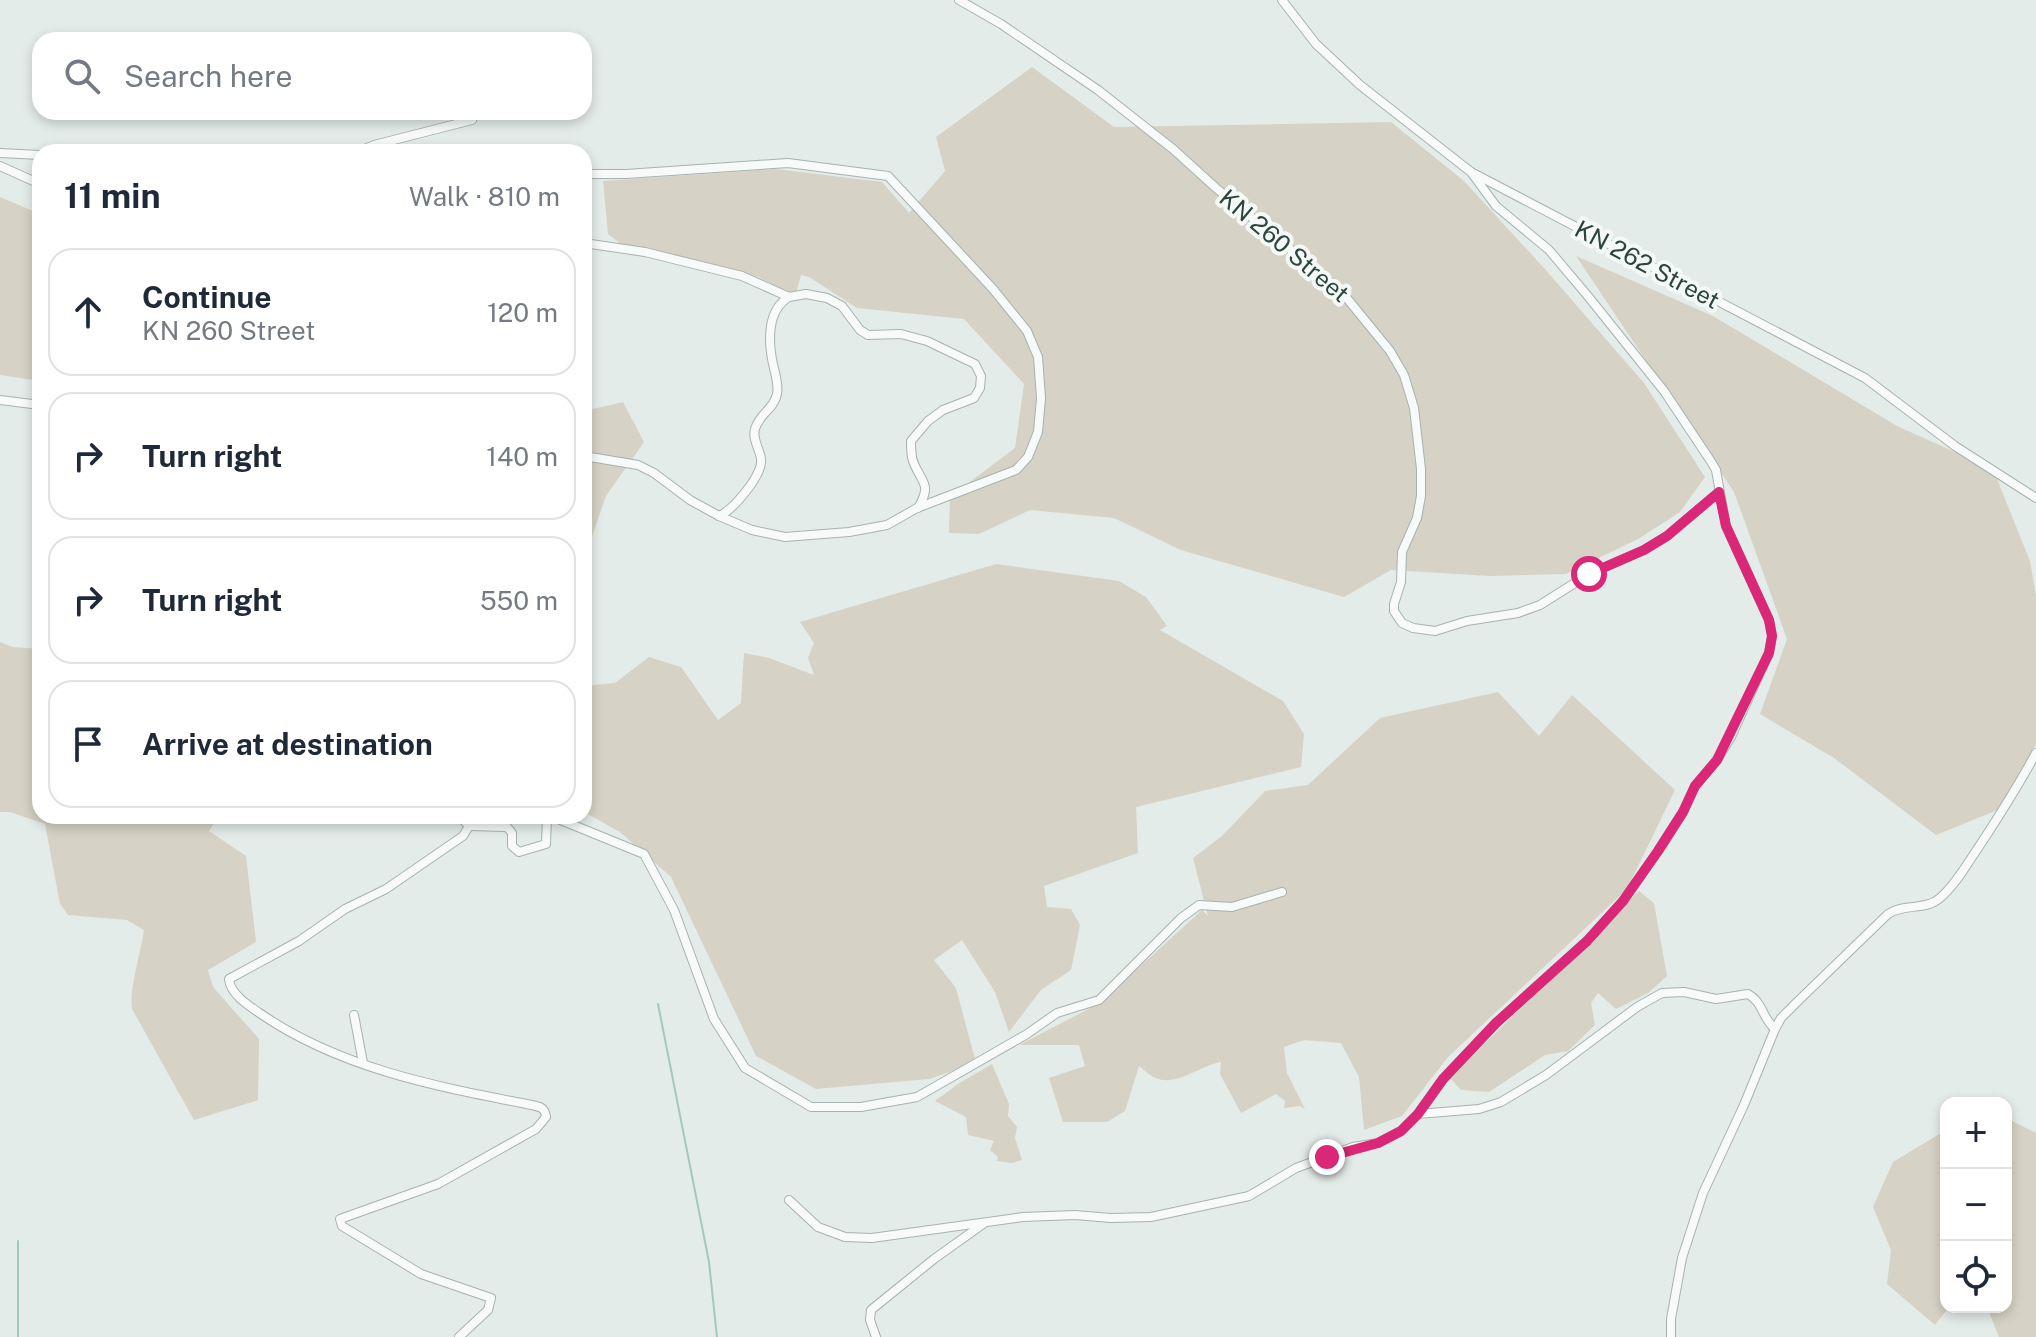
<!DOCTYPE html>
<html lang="en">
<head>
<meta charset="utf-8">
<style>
  :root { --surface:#fff; --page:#f6f6f7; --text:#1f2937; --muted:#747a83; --line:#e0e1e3 }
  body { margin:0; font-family:"Public Sans",sans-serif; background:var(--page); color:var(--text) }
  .controls { position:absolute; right:24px; bottom:24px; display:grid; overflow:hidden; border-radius:16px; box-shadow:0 4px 12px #0003 }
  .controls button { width:72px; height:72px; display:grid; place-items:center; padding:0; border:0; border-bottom:2px solid var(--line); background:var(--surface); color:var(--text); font:40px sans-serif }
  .stop { position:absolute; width:24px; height:24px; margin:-18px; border:6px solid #db2777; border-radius:50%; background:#fff }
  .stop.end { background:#db2777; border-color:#fff; box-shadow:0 2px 8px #0008 }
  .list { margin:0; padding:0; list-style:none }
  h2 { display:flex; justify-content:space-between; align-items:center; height:104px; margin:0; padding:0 32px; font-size:34px }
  h2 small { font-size:26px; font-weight:400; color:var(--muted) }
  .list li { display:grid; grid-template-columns:52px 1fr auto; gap:24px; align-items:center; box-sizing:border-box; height:128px; margin:0 16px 16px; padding:0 16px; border:2px solid var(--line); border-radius:24px }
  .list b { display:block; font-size:30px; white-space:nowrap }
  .list p { margin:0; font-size:26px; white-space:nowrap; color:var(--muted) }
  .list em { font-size:26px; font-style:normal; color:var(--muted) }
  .icon { flex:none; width:44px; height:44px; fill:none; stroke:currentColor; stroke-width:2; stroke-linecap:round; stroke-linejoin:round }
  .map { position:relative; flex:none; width:2036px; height:1337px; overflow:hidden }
  .search { position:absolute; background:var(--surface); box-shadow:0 4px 12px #0003; left:32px; top:32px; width:560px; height:88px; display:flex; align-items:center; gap:20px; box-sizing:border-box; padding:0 28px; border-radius:24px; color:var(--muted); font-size:30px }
  .panel { position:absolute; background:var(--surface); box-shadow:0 4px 12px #0003; left:32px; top:144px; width:560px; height:680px; border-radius:24px }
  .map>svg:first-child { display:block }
  .green { fill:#d6d2c5 }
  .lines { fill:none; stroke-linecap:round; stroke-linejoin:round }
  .stream { stroke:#a0cbb8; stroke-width:2 }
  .minor-casing { stroke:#a5b3ae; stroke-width:10 }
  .minor { stroke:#f7faf9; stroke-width:8 }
  .route { stroke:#db2777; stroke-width:10 }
  .labels { text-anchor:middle; stroke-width:8; stroke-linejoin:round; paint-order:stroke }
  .street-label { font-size:24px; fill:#2b453c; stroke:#f4f9f7 }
</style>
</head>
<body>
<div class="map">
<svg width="2036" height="1337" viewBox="0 0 2036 1337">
  <rect width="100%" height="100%" fill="#e4ece9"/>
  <g class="green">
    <path d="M 1032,67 L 1114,127 L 1391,122 L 1464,181 L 1544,268 L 1644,383 L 1705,477 L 1680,512 L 1638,539 L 1566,574 L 1490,576 L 1391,570 L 1344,597 L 1181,550 L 1114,518 L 1030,510 L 979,534 L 949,533 L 950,497 L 1015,448 L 1024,384 L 964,319 L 857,308 L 809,277 L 801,275 L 795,297 L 759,277 L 621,244 L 608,234 L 603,181 L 776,169 L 882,182 L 909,213 L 945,171 L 936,137 Z"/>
    <path d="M 0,197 L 40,214 L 40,381 L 0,375 Z"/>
    <path d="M 1576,256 L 1713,316 L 1897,426 L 1993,469 L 2030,561 L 2036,595 L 2036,744 L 2005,807 L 1936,835 L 1834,758 L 1760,714 L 1787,639 L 1734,492 Z"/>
    <path d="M 623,402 L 644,442 L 606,496 L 587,551 L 584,551 L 584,411 Z"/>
    <path d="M 996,564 L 1119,581 L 1146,597 L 1167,626 L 1160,630 L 1283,701 L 1304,734 L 1301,767 L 1136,807 L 1138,853 L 1044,886 L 1047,907 L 1071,909 L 1080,925 L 1071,970 L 1041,990 L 1009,1032 L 995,992 L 962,940 L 934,960 L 956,988 L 976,1063 L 929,1079 L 816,1089 L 756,1056 L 671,877 L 620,832 L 584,812 L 584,686 L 615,683 L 649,657 L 681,667 L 718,720 L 741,703 L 744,653 L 769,658 L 814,675 L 808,658 L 814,643 L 800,622 Z"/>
    <path d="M 0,642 L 13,647 L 40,649 L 40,816 L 219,816 L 209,831 L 246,856 L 256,942 L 208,970 L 213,987 L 259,1039 L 258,1100 L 194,1120 L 132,1009 C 129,987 141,953 144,930 L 127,920 L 68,915 L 60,904 L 45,824 L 10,812 L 0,812 Z"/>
    <path d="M 1498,692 L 1539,736 L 1572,695 L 1675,790 L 1627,889 L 1448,1057 L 1402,1116 L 1364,1130 L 1359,1077 L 1341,1043 L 1304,1040 L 1284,1047 L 1287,1073 L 1305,1109 L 1300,1106 L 1284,1108 L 1285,1101 L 1276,1094 L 1241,1113 L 1220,1074 L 1221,1062 C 1201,1065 1176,1087 1156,1078 C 1150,1076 1144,1070 1139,1066 L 1125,1111 L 1107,1122 L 1063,1122 L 1049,1078 L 1085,1066 L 1079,1045 L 1019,1045 L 1100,1003 L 1202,910 L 1208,916 L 1193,858 L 1222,836 L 1265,791 L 1308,785 L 1380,718 Z"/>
    <path d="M 1639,891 L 1654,903 L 1667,976 L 1648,993 L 1616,1009 L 1598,993 L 1591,1003 L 1595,1025 L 1568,1051 L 1545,1055 L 1489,1092 L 1461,1090 L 1450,1078 Z"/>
    <path d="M 992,1064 L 1009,1104 L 1008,1116 L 1017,1127 L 1015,1138 L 1022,1160 L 1012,1163 L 997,1161 L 998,1157 L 990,1150 L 994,1141 L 968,1135 L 966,1117 L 935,1101 L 958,1084 Z"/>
    <path d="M 2006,1118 L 2036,1133 L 2036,1337 L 1999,1337 L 1987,1307 L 2006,1307 Z"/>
    <path d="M 1946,1130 L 1946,1307 L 1949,1307 L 1935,1325 L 1887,1284 L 1891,1250 L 1873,1207 L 1893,1162 Z"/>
  </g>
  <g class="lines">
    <g class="stream">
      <path d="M 658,1004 L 709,1262 L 717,1337"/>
      <path d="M 18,1337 L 18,1241"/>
    </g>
    <g class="minor-casing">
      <g id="minor">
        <path d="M 959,0 L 1001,24 L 1098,90 L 1173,149 L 1216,188 L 1341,291 L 1390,351 L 1404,375 L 1414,408 L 1421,469 L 1421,496 L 1417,518 L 1402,552 L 1401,582 L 1394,604 L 1394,611 L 1402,623 L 1413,628 L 1435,631 L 1467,621 L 1518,613 L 1540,605 L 1589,574 L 1644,550 L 1667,536 L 1719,492"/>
        <path d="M 1282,0 L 1316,44 L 1360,85 L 1471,172 L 1865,378 L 1955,446 L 2036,498"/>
        <path d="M 357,152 L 374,145 L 472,120"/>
        <path d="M 0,153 L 40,155"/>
        <path d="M 0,166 L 40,184"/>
        <path d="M 584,174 L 626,174 L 788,163 L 888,176 L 993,289 L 1027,331 L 1038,357 L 1041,398 L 1038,432 L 1028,457 L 1016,470 L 917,508 L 887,525 L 849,532 L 785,537 L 752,530 L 719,516 L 690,500 L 654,473 L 638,465 L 584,456"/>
        <path d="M 584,243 L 645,252 L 742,276 L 789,297 L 806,294 L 827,298 L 842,306 L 860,330 L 868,335 L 901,334 L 927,341 L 975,364 L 981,376 L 980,388 L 974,398 L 943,410 L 928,421 L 911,441 C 911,447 911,455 913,461 C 921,483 933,483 918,508"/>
        <path d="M 0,400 L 40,405"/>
        <path d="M 719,516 C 733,510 763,475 761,459 C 760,449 752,440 755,429 C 759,414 774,409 777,394 C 779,385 775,373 773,364 C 768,341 767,310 789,297"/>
        <path d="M 459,816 L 469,826 L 463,836 L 386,889 L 345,909 L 299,941 L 229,979 C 230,994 249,1006 261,1014 C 341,1069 439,1087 532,1105 C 541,1107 545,1108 546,1117 L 536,1129 L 438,1184 L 340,1219 L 342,1226 L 421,1274 L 491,1298 L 488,1310 L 459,1337"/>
        <path d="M 551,816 L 644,854 L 674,910 L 714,1019 L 745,1068 L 811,1107 L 861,1107 L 917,1097 L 1027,1034 L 1057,1013 L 1099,1000 L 1181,918 L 1199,905 L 1232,907 L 1282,892"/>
        <path d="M 469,826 L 507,827 L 512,833 L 512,846 L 519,852 L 546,844 L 547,816"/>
        <path d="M 354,1015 L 363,1063"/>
        <path d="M 1418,1114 L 1479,1109 L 1501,1102 L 1546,1075 L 1637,1007 L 1662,993 L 1684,992 L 1716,999 L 1748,994 C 1763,1002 1762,1018 1775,1029"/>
        <path d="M 789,1200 L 818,1227 L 845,1237 L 872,1238 L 1023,1217 L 1075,1215 L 1111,1218 L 1151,1217 L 1249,1196 L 1296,1168 L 1353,1147 L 1378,1143 L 1401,1131 L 1418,1114 L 1443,1079 L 1496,1023 L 1587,941 L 1623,901 L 1658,851 L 1683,812 L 1695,786 L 1717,760 L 1731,737 L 1769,653 L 1772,636 L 1769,620 L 1726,526 L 1716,470 L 1710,460 L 1664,391 L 1587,295 L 1549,250 L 1496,206 L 1471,172"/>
        <path d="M 876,1337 L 870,1320 L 871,1310 L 934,1259 L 983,1224"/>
        <path d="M 1671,1337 L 1671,1319 L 1682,1258 L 1703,1193 L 1744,1105 L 1775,1029 L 1781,1018 L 1796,1003 L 1888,914 C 1904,903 1925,911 1940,898 C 1954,886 1964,869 1974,854 C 1996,821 2017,788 2036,753"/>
      </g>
    </g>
    <use href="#minor" class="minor"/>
  </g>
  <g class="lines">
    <path class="route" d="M 1327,1157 L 1378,1143 L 1401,1131 L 1418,1114 L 1443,1079 L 1496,1023 L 1587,941 L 1623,901 L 1658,851 L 1683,812 L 1695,786 L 1717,760 L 1769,653 L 1772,636 L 1769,620 L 1726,526 L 1719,492 L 1667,536 L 1644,550 L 1589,574"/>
  </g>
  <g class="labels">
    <g class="street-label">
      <text transform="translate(1284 246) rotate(40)" y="8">KN 260 Street</text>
      <text transform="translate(1647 265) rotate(28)" y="8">KN 262 Street</text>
    </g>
  </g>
</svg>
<div class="controls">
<button>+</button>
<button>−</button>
<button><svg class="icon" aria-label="locate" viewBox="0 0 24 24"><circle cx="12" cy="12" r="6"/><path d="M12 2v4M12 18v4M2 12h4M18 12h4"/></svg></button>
</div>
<div class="stop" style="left:1589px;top:574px"></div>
<div class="stop end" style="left:1327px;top:1157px"></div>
<div class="search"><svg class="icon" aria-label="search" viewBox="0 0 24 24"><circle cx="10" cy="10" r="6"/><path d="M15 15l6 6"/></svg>Search here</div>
<section class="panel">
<h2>11 min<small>Walk · 810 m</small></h2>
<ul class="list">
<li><svg class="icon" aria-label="ahead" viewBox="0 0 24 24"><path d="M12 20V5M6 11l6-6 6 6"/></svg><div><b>Continue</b><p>KN 260 Street</p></div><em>120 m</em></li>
<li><svg class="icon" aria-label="right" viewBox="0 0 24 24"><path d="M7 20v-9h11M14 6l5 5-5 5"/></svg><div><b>Turn right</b></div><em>140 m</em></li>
<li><svg class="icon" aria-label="right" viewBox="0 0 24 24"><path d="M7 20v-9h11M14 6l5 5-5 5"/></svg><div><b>Turn right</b></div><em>550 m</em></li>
<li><svg class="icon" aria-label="arrive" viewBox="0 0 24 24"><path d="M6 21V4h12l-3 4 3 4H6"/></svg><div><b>Arrive at destination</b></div></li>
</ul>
</section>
</div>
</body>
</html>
